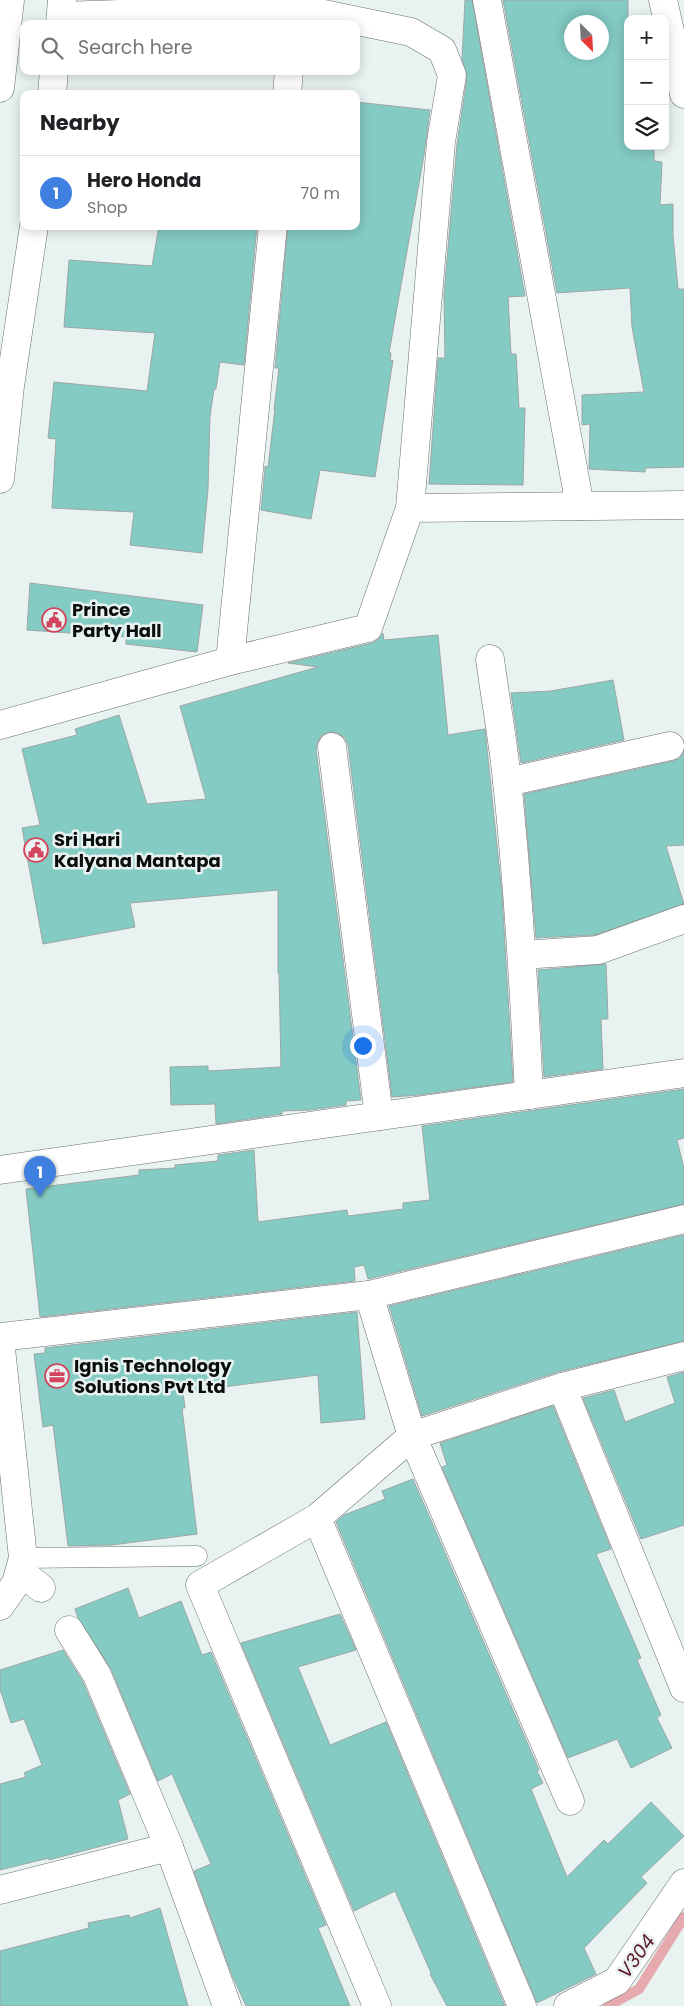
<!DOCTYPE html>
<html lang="en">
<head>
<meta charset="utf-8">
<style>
  :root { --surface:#fff; --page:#f6f6f6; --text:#202124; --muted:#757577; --line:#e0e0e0; --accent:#1a73e8 }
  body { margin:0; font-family:Poppins,sans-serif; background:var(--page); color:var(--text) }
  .controls { position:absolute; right:15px; top:15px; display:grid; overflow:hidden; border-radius:10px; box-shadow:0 2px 12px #0003 }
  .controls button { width:45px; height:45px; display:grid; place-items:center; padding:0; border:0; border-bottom:1px solid var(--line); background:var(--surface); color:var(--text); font:25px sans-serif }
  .compass { position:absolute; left:564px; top:15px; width:45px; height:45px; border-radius:50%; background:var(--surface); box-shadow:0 2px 12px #0003; rotate:156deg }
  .you { position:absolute; left:362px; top:1045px; width:18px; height:18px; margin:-12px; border:4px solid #fff; border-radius:50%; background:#1a73e8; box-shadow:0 0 0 8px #1a73e833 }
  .badge { display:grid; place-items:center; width:32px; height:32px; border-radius:50%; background:var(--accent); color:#fff; font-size:16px; font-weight:700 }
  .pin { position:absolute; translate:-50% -41px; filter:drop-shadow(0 1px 2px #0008) }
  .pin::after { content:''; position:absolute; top:26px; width:18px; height:15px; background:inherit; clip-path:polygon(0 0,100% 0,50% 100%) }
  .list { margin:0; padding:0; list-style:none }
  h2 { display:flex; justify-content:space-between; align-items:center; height:65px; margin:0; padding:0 20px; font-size:21px }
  h2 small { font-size:16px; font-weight:400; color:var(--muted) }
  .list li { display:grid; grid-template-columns:32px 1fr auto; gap:15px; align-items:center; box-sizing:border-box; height:75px; padding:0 20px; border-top:1px solid var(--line) }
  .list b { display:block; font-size:19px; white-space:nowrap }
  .list p { margin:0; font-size:16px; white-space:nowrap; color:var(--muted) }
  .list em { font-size:16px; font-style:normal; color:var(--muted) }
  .icon { flex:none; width:28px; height:28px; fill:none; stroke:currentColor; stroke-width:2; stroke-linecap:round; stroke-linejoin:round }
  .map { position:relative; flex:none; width:684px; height:2006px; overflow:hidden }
  .search { position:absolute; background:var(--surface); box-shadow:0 2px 12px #0003; left:20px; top:20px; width:340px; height:55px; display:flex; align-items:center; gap:12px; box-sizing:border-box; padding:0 18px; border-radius:10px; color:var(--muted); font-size:19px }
  .panel { position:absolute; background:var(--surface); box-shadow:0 2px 12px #0003; left:20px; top:90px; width:340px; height:140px; border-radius:10px }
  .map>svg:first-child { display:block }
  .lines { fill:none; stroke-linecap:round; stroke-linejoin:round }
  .stream { stroke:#e6a9ad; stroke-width:10 }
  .building { fill:#83cbc3; stroke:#9da7a5; fill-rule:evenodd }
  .service-casing { stroke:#68706f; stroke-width:21 }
  .minor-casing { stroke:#68706f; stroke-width:29 }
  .secondary-casing { stroke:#68706f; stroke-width:29 }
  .service { stroke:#fff; stroke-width:20 }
  .minor { stroke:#fff; stroke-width:28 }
  .secondary { stroke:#fff; stroke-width:28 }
  .labels { text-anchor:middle; stroke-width:5; stroke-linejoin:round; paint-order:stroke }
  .poi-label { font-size:18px; font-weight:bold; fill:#090d0c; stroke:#e8f2f1; text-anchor:start }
  .water-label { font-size:19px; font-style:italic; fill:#5f1725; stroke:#e8f2f1 }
</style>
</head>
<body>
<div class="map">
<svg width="684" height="2006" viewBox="0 0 684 2006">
  <rect width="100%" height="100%" fill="#e8f2f1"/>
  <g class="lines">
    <path class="stream" d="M 608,2006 L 639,1989 L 684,1917"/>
  </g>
  <g class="building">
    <path d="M 465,0 L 472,0 L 525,296 L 508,297 L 511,354 L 516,354 L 519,408 L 525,408 L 523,485 L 429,484 L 438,358 L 445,358 L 444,294 L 457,144 L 467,78 L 462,59 Z"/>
    <path d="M 503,0 L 628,0 L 628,146 L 654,146 L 654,161 L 662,162 L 660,205 L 673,204 L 673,235 L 678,289 L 684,289 L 684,467 L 645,468 L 645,472 L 589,469 L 590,424 L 582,425 L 582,395 L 644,392 L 632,327 L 630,288 L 557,293 ZM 572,22 L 602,22 L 602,52 L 572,52 Z"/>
    <path d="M 356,102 L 430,110 L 424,155 L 389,353 L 391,353 L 390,361 L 393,360 L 375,477 L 320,470 L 311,519 L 261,510 L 265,468 L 265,466 L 268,467 L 275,409 L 274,409 L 279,368 L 275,368 L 288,226 L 356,226 Z"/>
    <path d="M 159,226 L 257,226 L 244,365 L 220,362 L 216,389 L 214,389 L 210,416 L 208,489 L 202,553 L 130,545 L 134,512 L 52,508 L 56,439 L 48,438 L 54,382 L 147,391 L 155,333 L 64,327 L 69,260 L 152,266 Z"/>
    <path d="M 30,583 L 203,605 L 197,652 L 126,644 L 126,637 L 27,630 Z"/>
    <path d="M 383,633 L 384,640 L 438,635 L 448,735 L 485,729 L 502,894 L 513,1082 L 419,1095 L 392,1097 L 348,745 L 345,738 L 338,733 L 330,732 L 322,735 L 318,741 L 316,749 L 361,1100 L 346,1101 L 346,1105 L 310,1110 L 282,1111 L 282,1114 L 216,1124 L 215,1104 L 171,1105 L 170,1067 L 208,1066 L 208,1071 L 281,1067 L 279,973 L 278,973 L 278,890 L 130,903 L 135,927 L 43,944 L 22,828 L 40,825 L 22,749 L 77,735 L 75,729 L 119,715 L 147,804 L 206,799 L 180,706 L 318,667 L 288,663 L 372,643 L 378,640 Z"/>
    <path d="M 613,680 L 624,740 L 521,763 L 511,693 L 551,691 Z"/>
    <path d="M 684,752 L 684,845 L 666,846 L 684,904 L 595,935 L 536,938 L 524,794 L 673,761 L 680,758 Z"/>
    <path d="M 606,964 L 608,1019 L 601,1019 L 603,1069 L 544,1077 L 538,970 Z"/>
    <path d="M 684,1089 L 684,1138 L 677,1140 L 684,1168 L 684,1204 L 368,1279 L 364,1265 L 354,1267 L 355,1281 L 40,1317 L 26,1189 L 139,1175 L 139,1170 L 175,1168 L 175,1165 L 218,1161 L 218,1155 L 254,1150 L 258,1222 L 347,1210 L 348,1216 L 403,1209 L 403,1203 L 430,1200 L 422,1126 Z"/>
    <path d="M 684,1235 L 684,1341 L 558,1372 L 422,1416 L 389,1306 Z"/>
    <path d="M 357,1312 L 365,1419 L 321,1423 L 318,1375 L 183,1392 L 185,1408 L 182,1408 L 197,1534 L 112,1545 L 68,1546 L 53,1425 L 43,1427 L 34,1354 L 45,1353 L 45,1348 Z"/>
    <path d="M 684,1372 L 684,1525 L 641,1539 L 583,1398 L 614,1390 L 625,1422 L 675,1403 L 667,1377 Z"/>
    <path d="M 553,1406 L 611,1549 L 596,1554 L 641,1658 L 637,1660 L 661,1715 L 657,1718 L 672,1748 L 631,1768 L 617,1739 L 568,1758 L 442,1467 L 447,1465 L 440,1443 Z"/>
    <path d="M 413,1479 L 539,1770 L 537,1771 L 543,1783 L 531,1789 L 567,1877 L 604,1840 L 608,1844 L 651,1802 L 684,1836 L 641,1877 L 647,1883 L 584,1948 L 596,1974 L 537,2003 L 336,1522 L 344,1515 L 385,1499 L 382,1491 Z"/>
    <path d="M 128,1588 L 139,1618 L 181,1601 L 202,1655 L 211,1652 L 326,1925 L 318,1928 L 350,2006 L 246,2006 L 232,1975 L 194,1871 L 211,1864 L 172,1774 L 158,1781 L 111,1669 L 78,1618 L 75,1609 Z"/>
    <path d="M 340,1614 L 356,1650 L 298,1667 L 330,1745 L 386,1722 L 505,2006 L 447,2006 L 430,1974 L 431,1973 L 395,1891 L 354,1911 L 241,1643 Z"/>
    <path d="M 63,1650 L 83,1682 L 130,1794 L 118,1800 L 128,1839 L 49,1860 L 49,1858 L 0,1870 L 0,1784 L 26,1777 L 24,1773 L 42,1765 L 24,1719 L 11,1723 L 0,1689 L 0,1670 Z"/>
    <path d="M 160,1908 L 188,2006 L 0,2006 L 0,1951 L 89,1928 L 88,1923 L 129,1915 L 130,1918 Z"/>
  </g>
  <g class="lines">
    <g class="service-casing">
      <path id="service" d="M 23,1558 L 197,1556"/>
    </g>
    <g class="minor-casing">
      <g id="minor">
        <path d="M 487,0 L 580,506"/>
        <path d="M 663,0 L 684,94"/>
        <path d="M 61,16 L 295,8 L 411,32 L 442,50 L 452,75 L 441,142 L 410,508"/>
        <path d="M 287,94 L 289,71"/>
        <path d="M 490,659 C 495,697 502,735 506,772 C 518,880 524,987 529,1095"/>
        <path d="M 230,661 L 273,226"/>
        <path d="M 0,725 L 230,661 L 368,628 L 410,508 L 684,505"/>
        <path d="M 332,747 L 379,1116"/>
        <path d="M 507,782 L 670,746"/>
        <path d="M 522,955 L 598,950 L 684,919"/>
        <path d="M 0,1170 L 684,1073"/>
        <path d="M 369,1295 L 412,1436 L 570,1801"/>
        <path d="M 0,1337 L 369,1295 L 684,1219"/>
        <path d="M 562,1387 L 684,1688"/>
        <path d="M 317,1518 L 522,2006"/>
        <path d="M 20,1571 L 41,1588"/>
        <path d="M 69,1630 L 97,1675 L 169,1847 L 227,2006"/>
        <path d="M 0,1890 L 169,1847"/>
        <path d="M 377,2006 L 200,1585 L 317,1518 L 412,1436 L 562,1387 L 684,1356"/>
        <path d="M 568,2006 L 617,1981 L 684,1883"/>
      </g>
    </g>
    <g class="secondary-casing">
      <g id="secondary">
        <path d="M 60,24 L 62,0"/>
        <path d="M 0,88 L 10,0"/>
        <path d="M 52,94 L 54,71"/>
        <path d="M 0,479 L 10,386 L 34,226"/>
        <path d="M 0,1339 L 23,1558 L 16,1583 L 0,1606"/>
      </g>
    </g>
    <use href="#service" class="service"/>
    <use href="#minor" class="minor"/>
    <use href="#secondary" class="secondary"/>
  </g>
  <defs>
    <g id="civic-ring" transform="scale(1.25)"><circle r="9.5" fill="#e8f2f1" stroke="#d5445e" stroke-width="1.5"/><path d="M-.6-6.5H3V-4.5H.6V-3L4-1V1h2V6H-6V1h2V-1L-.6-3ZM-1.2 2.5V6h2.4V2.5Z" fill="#d5445e"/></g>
    <g id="office-ring" transform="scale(1.25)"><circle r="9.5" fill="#e8f2f1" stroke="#d5445e" stroke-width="1.5"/><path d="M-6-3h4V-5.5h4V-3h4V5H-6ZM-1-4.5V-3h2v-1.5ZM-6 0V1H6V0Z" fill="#d5445e"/></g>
  </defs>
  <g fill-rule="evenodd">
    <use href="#civic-ring" x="54" y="620"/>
    <use href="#civic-ring" x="36" y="850"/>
    <use href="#office-ring" x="57" y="1376"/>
  </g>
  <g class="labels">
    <g class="poi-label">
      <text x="72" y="616">Prince<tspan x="72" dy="21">Party Hall</tspan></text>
      <text x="54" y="846">Sri Hari<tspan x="54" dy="21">Kalyana Mantapa</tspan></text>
      <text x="74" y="1372">Ignis Technology<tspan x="74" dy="21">Solutions Pvt Ltd</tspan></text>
    </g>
    <g class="water-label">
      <text transform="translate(636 1956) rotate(-54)" y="7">V304</text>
    </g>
  </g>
</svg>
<div class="controls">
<button>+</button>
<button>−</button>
<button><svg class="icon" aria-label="layers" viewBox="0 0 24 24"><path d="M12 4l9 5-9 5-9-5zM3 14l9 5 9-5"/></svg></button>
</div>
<svg class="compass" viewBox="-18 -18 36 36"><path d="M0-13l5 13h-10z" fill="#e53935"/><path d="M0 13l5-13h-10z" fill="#757577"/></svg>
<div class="you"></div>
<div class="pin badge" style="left:40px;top:1197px;background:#3f7fe0">1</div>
<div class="search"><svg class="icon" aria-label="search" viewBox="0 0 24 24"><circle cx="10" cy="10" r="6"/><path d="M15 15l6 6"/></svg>Search here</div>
<section class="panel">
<h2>Nearby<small></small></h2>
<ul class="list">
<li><span class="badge" style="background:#3f7fe0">1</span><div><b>Hero Honda</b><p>Shop</p></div><em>70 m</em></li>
</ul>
</section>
</div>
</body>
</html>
